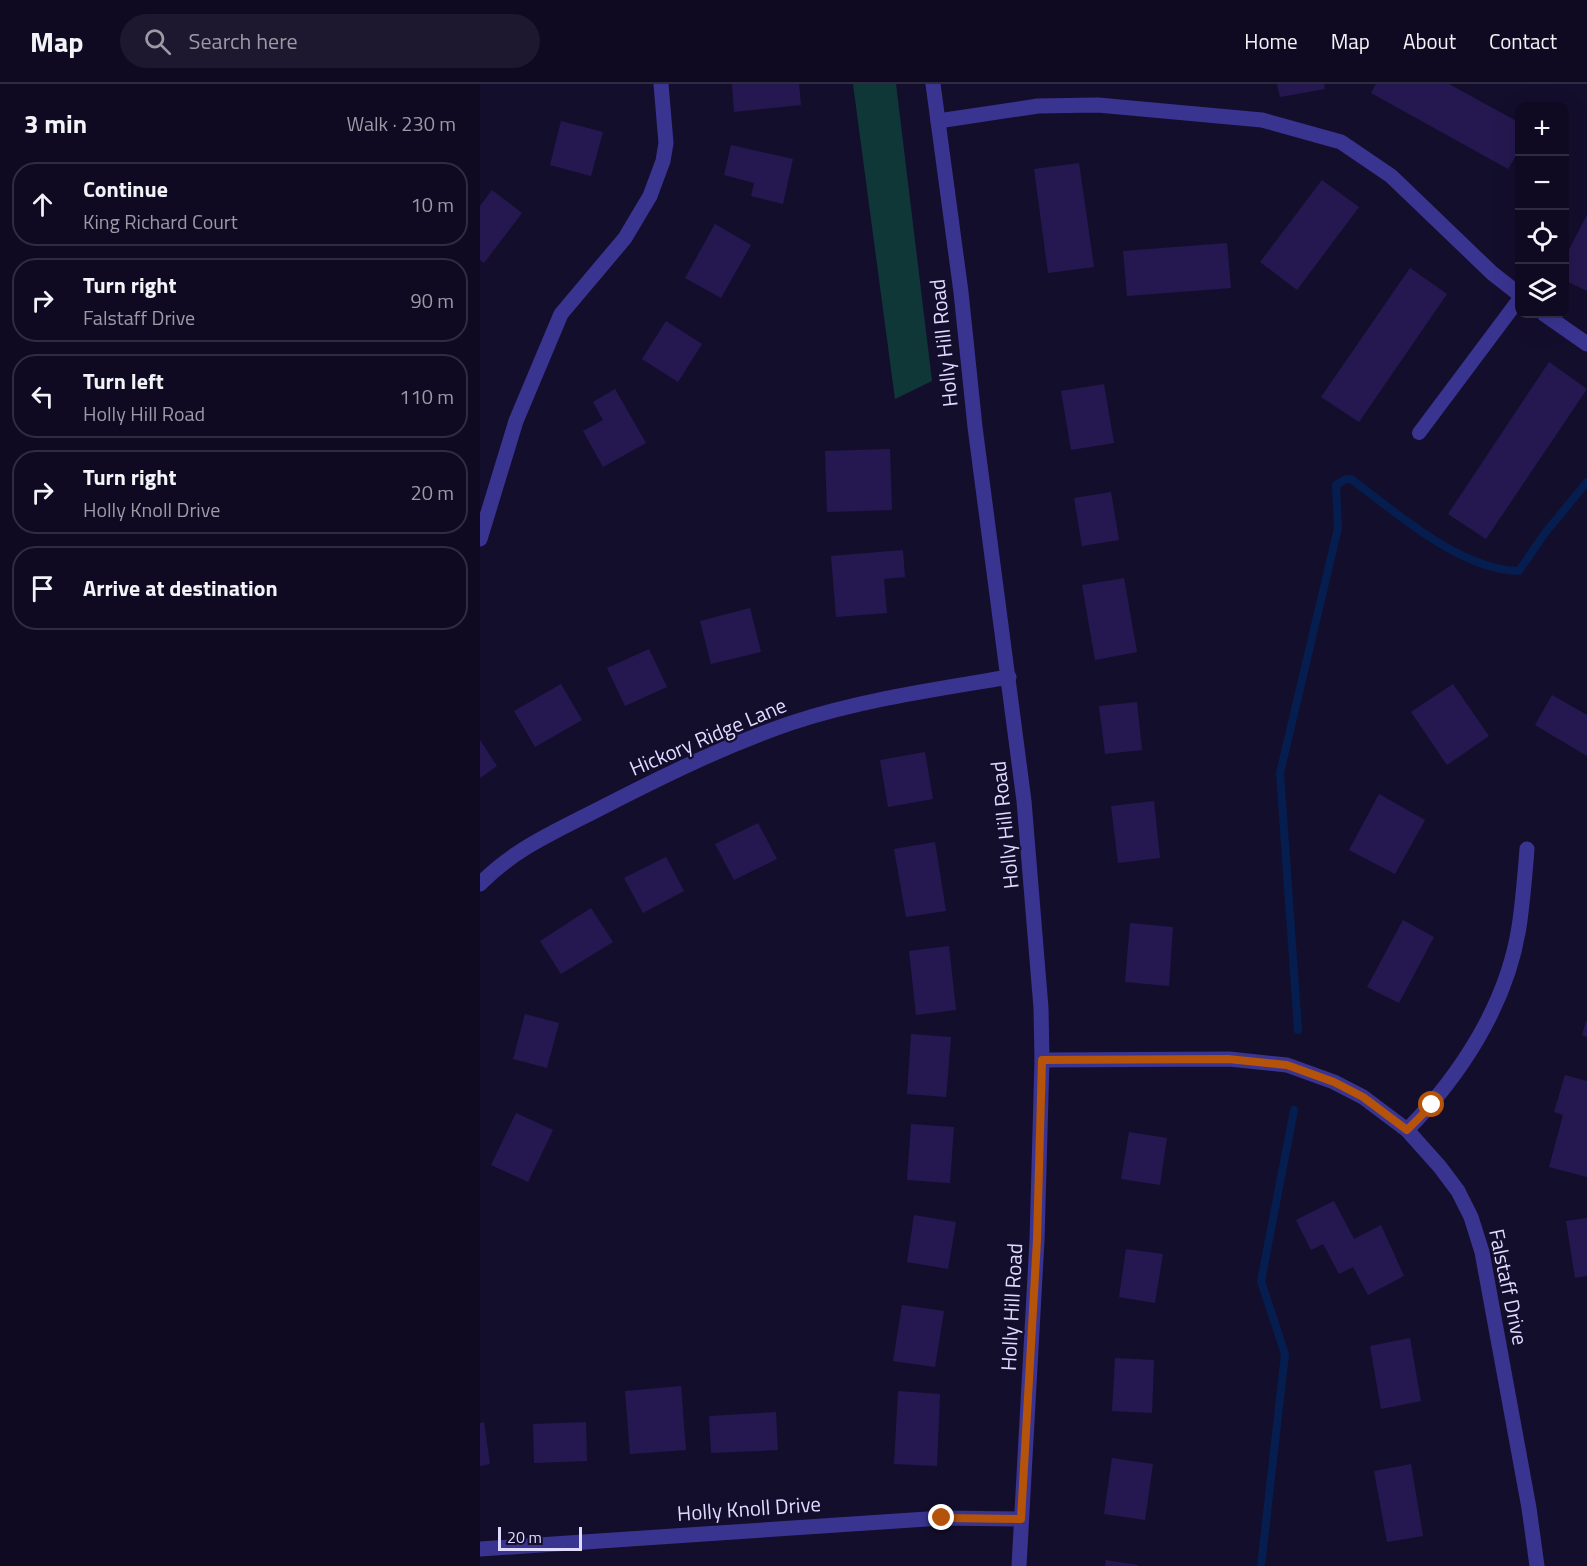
<!DOCTYPE html>
<html lang="en">
<head>
<meta charset="utf-8">
<style>
  :root { --surface:#0f0a22; --page:#1d182f; --text:#f1f3f6; --muted:#9b9aa5; --line:#2f2b40 }
  body { margin:0; font-family:"Titillium Web",sans-serif; background:var(--page); color:var(--text) }
  .controls { position:absolute; right:18px; top:18px; display:grid; overflow:hidden; border-radius:12px; box-shadow:0 6px 24px #0002 }
  .controls button { width:54px; height:54px; display:grid; place-items:center; padding:0; border:0; border-bottom:2px solid var(--line); background:var(--surface); color:var(--text); font:30px sans-serif }
  .scale { position:absolute; left:18px; bottom:15px; width:84px; box-sizing:border-box; padding-left:6px; border:3px solid #dfdaff; border-top:0; font-size:16px; line-height:21px; white-space:nowrap; color:#dfdaff; -webkit-text-stroke:4px #140e2d; paint-order:stroke }
  .stop { position:absolute; width:18px; height:18px; margin:-14px; border:4px solid #b45309; border-radius:50%; background:#fff }
  .stop.end { background:#b45309; border-color:#fff; box-shadow:0 2px 6px #0008 }
  .list { margin:0; padding:0; list-style:none }
  h2 { display:flex; justify-content:space-between; align-items:center; height:78px; margin:0; padding:0 24px; font-size:26px }
  h2 small { font-size:20px; font-weight:400; color:var(--muted) }
  .list li { display:grid; grid-template-columns:39px 1fr auto; gap:18px; align-items:center; box-sizing:border-box; height:84px; margin:0 12px 12px; padding:0 12px; border:2px solid var(--line); border-radius:24px }
  .list b { display:block; font-size:22px; white-space:nowrap }
  .list p { margin:0; font-size:20px; white-space:nowrap; color:var(--muted) }
  .list em { font-size:20px; font-style:normal; color:var(--muted) }
  .icon { flex:none; width:33px; height:33px; fill:none; stroke:currentColor; stroke-width:2; stroke-linecap:round; stroke-linejoin:round }
  .map { position:relative; flex:none; width:1107px; height:1482px; overflow:hidden }
  header { display:flex; align-items:center; gap:36px; box-sizing:border-box; height:84px; padding:0 30px; background:var(--surface); border-bottom:2px solid var(--line) }
  header strong { font-size:28px }
  nav { display:flex; gap:33px; margin-inline-start:auto; font-size:21px }
  .search { width:420px; height:54px; background:var(--page); display:flex; align-items:center; gap:15px; box-sizing:border-box; padding:0 21px; border-radius:33px; color:var(--muted); font-size:22px }
  main { display:flex }
  aside { flex:1; background:var(--surface) }
  .map>svg:first-child { display:block }
  .green { fill:#103737 }
  .lines { fill:none; stroke-linecap:round; stroke-linejoin:round }
  .stream { stroke:#051e4f; stroke-width:8 }
  .building { fill:#251850 }
  .service { stroke:#3a3491; stroke-width:14 }
  .minor { stroke:#3a3491; stroke-width:15 }
  .route { stroke:#b45309; stroke-width:8 }
  .labels { text-anchor:middle; stroke-width:4.5; stroke-linejoin:round; paint-order:stroke }
  .street-label { font-size:21px; fill:#dfdaff; stroke:#140e2d }
</style>
</head>
<body>
<header>
<strong>Map</strong>
<div class="search"><svg class="icon" aria-label="search" viewBox="0 0 24 24"><circle cx="10" cy="10" r="6"/><path d="M15 15l6 6"/></svg>Search here</div>
<nav><a>Home</a><a>Map</a><a>About</a><a>Contact</a></nav>
</header>
<main>
<aside>
<h2>3 min<small>Walk · 230 m</small></h2>
<ul class="list">
<li><svg class="icon" aria-label="ahead" viewBox="0 0 24 24"><path d="M12 20V5M6 11l6-6 6 6"/></svg><div><b>Continue</b><p>King Richard Court</p></div><em>10 m</em></li>
<li><svg class="icon" aria-label="right" viewBox="0 0 24 24"><path d="M7 20v-9h11M14 6l5 5-5 5"/></svg><div><b>Turn right</b><p>Falstaff Drive</p></div><em>90 m</em></li>
<li><svg class="icon" aria-label="left" viewBox="0 0 24 24"><path d="M17 20v-9H6M10 6l-5 5 5 5"/></svg><div><b>Turn left</b><p>Holly Hill Road</p></div><em>110 m</em></li>
<li><svg class="icon" aria-label="right" viewBox="0 0 24 24"><path d="M7 20v-9h11M14 6l5 5-5 5"/></svg><div><b>Turn right</b><p>Holly Knoll Drive</p></div><em>20 m</em></li>
<li><svg class="icon" aria-label="arrive" viewBox="0 0 24 24"><path d="M6 21V4h12l-3 4 3 4H6"/></svg><div><b>Arrive at destination</b></div></li>
</ul>
</aside>
<div class="map">
<svg width="1107" height="1482" viewBox="0 0 1107 1482">
  <rect width="100%" height="100%" fill="#140e2d"/>
  <path class="green" d="M 373,0 L 416,0 L 452,297 L 415,315 Z"/>
  <g class="lines">
    <g class="stream">
      <path d="M 818,946 L 800,689 L 858,444 L 856,401 L 866,395 L 871,395 C 917,429 980,486 1039,487 L 1065,449 L 1107,398"/>
      <path d="M 781,1482 L 805,1270 L 781,1197 L 814,1026"/>
    </g>
  </g>
  <g class="building">
    <path d="M 252,0 L 319,0 L 321,21 L 254,28 Z"/>
    <path d="M 797,0 L 844,0 L 845,5 L 800,13 Z"/>
    <path d="M 896,0 L 969,0 L 1040,39 L 1040,65 L 1028,85 L 891,9 Z"/>
    <path d="M 81,37 L 123,48 L 111,92 L 70,81 Z"/>
    <path d="M 251,61 L 313,75 L 303,120 L 271,112 L 274,99 L 244,91 Z"/>
    <path d="M 599,79 L 614,183 L 568,189 L 554,85 Z"/>
    <path d="M 842,96 L 879,123 L 817,206 L 780,178 Z"/>
    <path d="M 12,106 L 42,129 L 4,179 L 0,176 L 0,122 Z"/>
    <path d="M 1107,131 L 1107,207 L 1084,196 L 1084,175 Z"/>
    <path d="M 235,140 L 271,161 L 241,214 L 205,194 Z"/>
    <path d="M 747,159 L 751,204 L 647,212 L 643,167 Z"/>
    <path d="M 930,184 L 967,210 L 879,338 L 841,313 Z"/>
    <path d="M 186,237 L 222,260 L 198,298 L 162,275 Z"/>
    <path d="M 1069,278 L 1107,305 L 1006,455 L 968,430 Z"/>
    <path d="M 624,300 L 634,359 L 591,366 L 581,307 Z"/>
    <path d="M 135,305 L 166,359 L 123,383 L 103,347 L 123,336 L 113,318 Z"/>
    <path d="M 410,365 L 412,426 L 347,428 L 345,367 Z"/>
    <path d="M 631,408 L 639,456 L 602,462 L 594,414 Z"/>
    <path d="M 423,466 L 425,493 L 404,495 L 407,529 L 356,533 L 351,472 Z"/>
    <path d="M 644,494 L 657,568 L 615,576 L 602,501 Z"/>
    <path d="M 270,524 L 281,568 L 231,580 L 220,537 Z"/>
    <path d="M 169,565 L 187,603 L 145,622 L 127,584 Z"/>
    <path d="M 81,600 L 102,636 L 55,663 L 34,627 Z"/>
    <path d="M 973,600 L 1009,652 L 967,681 L 931,628 Z"/>
    <path d="M 1072,611 L 1107,631 L 1107,672 L 1055,641 Z"/>
    <path d="M 657,618 L 662,666 L 625,670 L 619,622 Z"/>
    <path d="M 0,656 L 17,682 L 0,694 Z"/>
    <path d="M 445,668 L 453,715 L 408,723 L 400,676 Z"/>
    <path d="M 899,710 L 945,736 L 915,790 L 869,766 Z"/>
    <path d="M 674,717 L 680,774 L 638,779 L 631,722 Z"/>
    <path d="M 278,739 L 297,775 L 254,796 L 235,760 Z"/>
    <path d="M 455,758 L 466,827 L 426,833 L 414,765 Z"/>
    <path d="M 186,773 L 204,807 L 163,829 L 144,794 Z"/>
    <path d="M 111,824 L 133,858 L 81,890 L 60,857 Z"/>
    <path d="M 923,836 L 954,853 L 919,919 L 887,903 Z"/>
    <path d="M 650,839 L 693,843 L 689,902 L 645,898 Z"/>
    <path d="M 469,862 L 476,926 L 436,931 L 429,867 Z"/>
    <path d="M 45,930 L 79,939 L 67,984 L 33,975 Z"/>
    <path d="M 1106,937 L 1107,937 L 1107,953 L 1102,951 Z"/>
    <path d="M 431,950 L 471,953 L 466,1013 L 427,1010 Z"/>
    <path d="M 1085,991 L 1107,997 L 1107,1093 L 1069,1083 L 1083,1031 L 1074,1028 Z"/>
    <path d="M 36,1029 L 73,1046 L 48,1098 L 11,1081 Z"/>
    <path d="M 431,1040 L 474,1043 L 470,1099 L 427,1096 Z"/>
    <path d="M 649,1048 L 687,1054 L 680,1101 L 641,1095 Z"/>
    <path d="M 854,1117 L 874,1155 L 901,1141 L 924,1192 L 888,1211 L 873,1183 L 859,1190 L 843,1160 L 831,1166 L 816,1136 Z"/>
    <path d="M 434,1131 L 476,1138 L 468,1185 L 427,1178 Z"/>
    <path d="M 1107,1134 L 1107,1192 L 1095,1194 L 1086,1137 Z"/>
    <path d="M 646,1165 L 683,1170 L 675,1219 L 639,1213 Z"/>
    <path d="M 422,1221 L 464,1227 L 455,1283 L 413,1277 Z"/>
    <path d="M 930,1254 L 941,1317 L 901,1325 L 890,1262 Z"/>
    <path d="M 635,1274 L 674,1276 L 672,1329 L 632,1327 Z"/>
    <path d="M 201,1302 L 206,1366 L 150,1370 L 145,1307 Z"/>
    <path d="M 418,1307 L 460,1310 L 457,1382 L 414,1380 Z"/>
    <path d="M 296,1328 L 298,1366 L 231,1369 L 229,1332 Z"/>
    <path d="M 4,1338 L 10,1380 L 0,1382 L 0,1339 Z"/>
    <path d="M 106,1338 L 107,1377 L 54,1379 L 53,1340 Z"/>
    <path d="M 632,1374 L 673,1380 L 665,1436 L 624,1430 Z"/>
    <path d="M 931,1380 L 943,1452 L 907,1458 L 894,1387 Z"/>
    <path d="M 626,1476 L 658,1481 L 658,1482 L 625,1482 Z"/>
  </g>
  <g class="lines">
    <path class="service" d="M 939,349 L 1040,214"/>
    <g class="minor">
      <path d="M 453,0 L 481,208 L 495,343 L 544,717 L 561,924 L 562,976 L 557,1156 L 539,1482"/>
      <path d="M 458,37 L 558,22 L 618,21 L 782,36 L 861,58 L 911,92 L 1012,189 L 1040,211"/>
      <path d="M 1064,230 L 1107,260"/>
      <path d="M 0,455 L 36,337 L 81,230 L 145,154 L 170,112 L 183,77 L 186,59 L 181,0"/>
      <path d="M 0,800 C 34,765 76,747 119,725 C 181,693 244,662 311,639 C 380,616 457,605 529,593"/>
      <path d="M 562,976 L 749,975 L 807,981 L 854,998 L 883,1013 L 927,1046 L 960,1083 L 978,1107 L 991,1133 L 1002,1168 L 1049,1424 L 1057,1482"/>
      <path d="M 927,1046 C 981,991 1027,920 1039,843 C 1043,817 1045,790 1047,765"/>
      <path d="M 0,1465 L 462,1434 L 541,1435"/>
    </g>
  </g>
  <g class="lines">
    <path class="route" d="M 462,1434 L 541,1435 L 557,1156 L 562,976 L 748,975 L 807,981 L 854,998 L 883,1013 L 927,1046 L 952,1021"/>
  </g>
  <g class="labels">
    <g class="street-label">
      <text transform="translate(464 259) rotate(-96)" y="7">Holly Hill Road</text>
      <text transform="translate(228 653) rotate(-23)" y="7">Hickory Ridge Lane</text>
      <text transform="translate(525 741) rotate(-96)" y="7">Holly Hill Road</text>
      <text transform="translate(1028 1203) rotate(78)" y="7">Falstaff Drive</text>
      <text transform="translate(532 1223) rotate(-87)" y="7">Holly Hill Road</text>
      <text transform="translate(269 1425) rotate(-4)" y="7">Holly Knoll Drive</text>
    </g>
  </g>
</svg>
<div class="controls">
<button>+</button>
<button>−</button>
<button><svg class="icon" aria-label="locate" viewBox="0 0 24 24"><circle cx="12" cy="12" r="6"/><path d="M12 2v4M12 18v4M2 12h4M18 12h4"/></svg></button>
<button><svg class="icon" aria-label="layers" viewBox="0 0 24 24"><path d="M12 4l9 5-9 5-9-5zM3 14l9 5 9-5"/></svg></button>
</div>
<div class="scale">20 m</div>
<div class="stop" style="left:952px;top:1021px"></div>
<div class="stop end" style="left:462px;top:1434px"></div>
</div>
</main>
</body>
</html>
